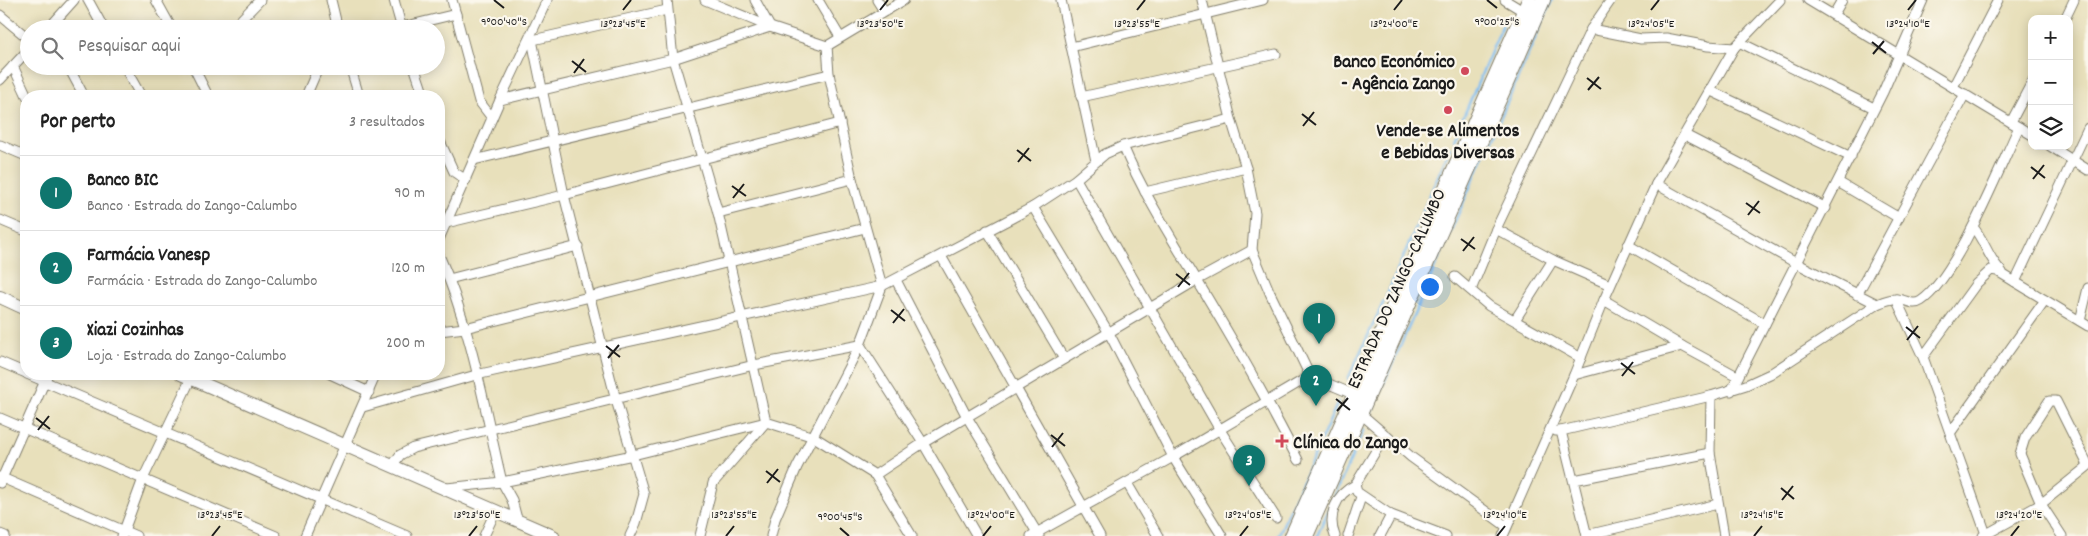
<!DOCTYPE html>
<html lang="pt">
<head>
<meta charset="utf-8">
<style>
  :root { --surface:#fff; --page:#f2f2f2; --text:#222; --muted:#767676; --line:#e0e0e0; --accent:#0f766e }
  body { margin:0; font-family:Dekko,sans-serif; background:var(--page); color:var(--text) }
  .controls { position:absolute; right:15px; top:15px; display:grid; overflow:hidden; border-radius:10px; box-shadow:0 2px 12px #0003 }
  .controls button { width:45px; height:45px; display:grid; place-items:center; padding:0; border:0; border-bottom:1px solid var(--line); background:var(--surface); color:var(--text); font:25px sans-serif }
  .you { position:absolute; left:1429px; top:286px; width:18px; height:18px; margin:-12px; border:4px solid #fff; border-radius:50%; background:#1a73e8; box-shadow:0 0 0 8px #1a73e833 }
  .badge { display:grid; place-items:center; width:32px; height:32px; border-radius:50%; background:var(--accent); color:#fff; font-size:16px; font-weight:700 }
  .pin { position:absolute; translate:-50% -41px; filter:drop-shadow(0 1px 2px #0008) }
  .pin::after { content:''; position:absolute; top:26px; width:18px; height:15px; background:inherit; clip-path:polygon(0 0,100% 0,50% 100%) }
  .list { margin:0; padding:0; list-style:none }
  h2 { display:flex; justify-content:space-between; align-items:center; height:65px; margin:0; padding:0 20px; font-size:21px }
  h2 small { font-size:16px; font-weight:400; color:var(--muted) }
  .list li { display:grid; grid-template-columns:32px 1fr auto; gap:15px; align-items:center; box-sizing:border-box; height:75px; padding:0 20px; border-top:1px solid var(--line) }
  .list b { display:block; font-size:19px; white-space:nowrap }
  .list p { margin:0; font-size:16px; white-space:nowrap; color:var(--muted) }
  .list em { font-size:16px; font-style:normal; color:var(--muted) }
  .icon { flex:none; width:28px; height:28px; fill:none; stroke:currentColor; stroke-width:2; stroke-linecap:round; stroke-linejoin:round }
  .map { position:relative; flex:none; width:2088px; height:536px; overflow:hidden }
  .search { position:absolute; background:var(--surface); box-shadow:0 2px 12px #0003; left:20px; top:20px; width:425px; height:55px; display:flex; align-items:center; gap:12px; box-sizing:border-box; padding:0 18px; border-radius:28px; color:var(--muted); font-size:19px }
  .panel { position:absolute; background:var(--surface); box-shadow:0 2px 12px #0003; left:20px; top:90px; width:425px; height:290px; border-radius:20px }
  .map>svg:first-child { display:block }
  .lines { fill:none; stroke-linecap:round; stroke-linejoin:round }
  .stream { stroke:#7ebef2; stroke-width:2.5 }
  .street-casing { stroke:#827e6c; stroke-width:11 }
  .secondary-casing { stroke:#827e6c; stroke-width:14 }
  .primary-casing { stroke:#827e6c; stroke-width:16 }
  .street { stroke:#fff; stroke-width:9 }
  .secondary { stroke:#fff; stroke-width:12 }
  .primary { stroke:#fff; stroke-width:14 }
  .ticks { fill:none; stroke:#1c1c1c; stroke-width:2 }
  .poi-dot { fill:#d1495b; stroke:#fbf7ec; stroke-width:2 }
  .labels { text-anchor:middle; stroke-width:4.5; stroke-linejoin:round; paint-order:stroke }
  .poi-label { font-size:19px; font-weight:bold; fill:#1c1c1c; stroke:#fbf7ec; text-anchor:end }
  .street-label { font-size:19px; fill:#1c1c1c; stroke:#fbf7ec }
  .ticks-label { font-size:12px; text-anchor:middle; fill:#1c1c1c; stroke:#fbf7ec; stroke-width:4.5; stroke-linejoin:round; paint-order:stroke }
</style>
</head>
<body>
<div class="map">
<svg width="2088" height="536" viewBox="0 0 2088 536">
  <rect width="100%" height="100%" fill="#fbf7ec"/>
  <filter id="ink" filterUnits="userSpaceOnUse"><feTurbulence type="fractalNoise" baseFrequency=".02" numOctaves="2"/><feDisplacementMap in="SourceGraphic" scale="10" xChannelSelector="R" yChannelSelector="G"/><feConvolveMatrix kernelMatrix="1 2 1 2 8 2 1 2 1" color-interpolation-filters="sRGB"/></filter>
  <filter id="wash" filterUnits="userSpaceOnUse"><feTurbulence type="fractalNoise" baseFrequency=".0096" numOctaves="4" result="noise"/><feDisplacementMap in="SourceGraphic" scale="20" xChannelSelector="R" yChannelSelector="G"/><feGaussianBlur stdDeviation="1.12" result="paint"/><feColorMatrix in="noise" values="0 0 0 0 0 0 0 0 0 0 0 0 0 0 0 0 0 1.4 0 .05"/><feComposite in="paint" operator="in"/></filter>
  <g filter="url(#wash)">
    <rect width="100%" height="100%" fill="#e8e0bb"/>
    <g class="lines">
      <g class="stream">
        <path d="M 1454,139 L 1503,24"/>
        <path d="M 1386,297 L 1450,148"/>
        <path d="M 1348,379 L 1384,301"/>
        <path d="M 1371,413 L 1552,0"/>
        <path d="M 1278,536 L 1338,402"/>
        <path d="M 1317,536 L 1364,429"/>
      </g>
    </g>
  </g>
  <g filter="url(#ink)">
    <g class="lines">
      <g class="street-casing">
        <g id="street">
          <path d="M 88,0 L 104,29"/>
          <path d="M 156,0 L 172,29"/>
          <path d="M 331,0 L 338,29"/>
          <path d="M 394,0 L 402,29"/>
          <path d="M 452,0 L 479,101 L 492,118"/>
          <path d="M 667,0 L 673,59 L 718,213 L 766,422 L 713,483 L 700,536"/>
          <path d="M 705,0 L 770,27 L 827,46"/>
          <path d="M 818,0 L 840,37"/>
          <path d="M 877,0 L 884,11"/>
          <path d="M 1061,0 L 1096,161"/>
          <path d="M 1202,0 L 1231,119 L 1246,168 L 1255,213 L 1252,250 L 1270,293 L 1310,376 L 1355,395"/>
          <path d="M 1505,0 L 1523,11"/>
          <path d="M 1808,0 L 2032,135"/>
          <path d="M 1834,14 L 1842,0"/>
          <path d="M 0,15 L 29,39"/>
          <path d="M 2065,19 L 2074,0"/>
          <path d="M 48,29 L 74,0"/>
          <path d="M 232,29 L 260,0"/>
          <path d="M 394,29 L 456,14"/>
          <path d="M 1591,29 L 1641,39 L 1666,38 L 1708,46 L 1734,48"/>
          <path d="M 532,40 L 564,195 L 616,400 L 644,494 L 636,523 L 630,536"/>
          <path d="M 528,41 L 667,10"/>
          <path d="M 1741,43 L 1874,108"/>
          <path d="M 827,46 L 904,0"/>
          <path d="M 1071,47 L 1263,0"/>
          <path d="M 13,66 L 27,96"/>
          <path d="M 68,66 L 84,96"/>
          <path d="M 124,66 L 141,96"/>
          <path d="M 193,66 L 208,96"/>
          <path d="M 350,66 L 359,96"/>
          <path d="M 414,66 L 424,96"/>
          <path d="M 0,80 L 29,49"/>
          <path d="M 1953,87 L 1998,0"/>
          <path d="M 1711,91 L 1851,157"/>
          <path d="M 306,96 L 319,66"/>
          <path d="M 1081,97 L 1276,54"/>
          <path d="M 500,100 L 673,59 L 770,27 L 755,0"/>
          <path d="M 2011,122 L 2032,82"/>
          <path d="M 1685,135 L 1826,208"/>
          <path d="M 439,139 L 454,172 L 466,180"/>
          <path d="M 0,145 L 26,156"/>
          <path d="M 1123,146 C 1143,193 1171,237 1198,282 C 1233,340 1267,399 1298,460"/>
          <path d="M 2050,146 L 2088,170"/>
          <path d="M 474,160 L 829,74"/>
          <path d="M 1076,179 L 1220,430 L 1276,518"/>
          <path d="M 1838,182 L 1899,218"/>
          <path d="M 1656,184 L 1796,263 L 1877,304"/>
          <path d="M 1145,192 L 1246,168"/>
          <path d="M 1033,207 L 1109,333 L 1173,457 L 1222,536"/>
          <path d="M 718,213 L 852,179"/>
          <path d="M 0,220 L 26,231"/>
          <path d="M 446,223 L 564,195 L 840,123"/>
          <path d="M 1973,227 C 1985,241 1989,260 2002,272"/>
          <path d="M 1496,229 L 1591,29 L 1611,0"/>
          <path d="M 987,230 L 1064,359"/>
          <path d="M 439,239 L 500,100 L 547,0"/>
          <path d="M 1628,245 L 1765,324"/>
          <path d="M 439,255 C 471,327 484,406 502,482 L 512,500 L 517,519"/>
          <path d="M 941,256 L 1100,536"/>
          <path d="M 1455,277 L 1489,306 L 1581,358"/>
          <path d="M 449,279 L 578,246"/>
          <path d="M 896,280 L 967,417 L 1039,536"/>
          <path d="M 2015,282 L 2088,128"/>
          <path d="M 1471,290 L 1496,229 L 1553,260 L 1610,285"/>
          <path d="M 1857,295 L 1965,94"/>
          <path d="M 1896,299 L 1923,357 L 1986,534"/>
          <path d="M 1604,300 L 1682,346 L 1737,376"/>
          <path d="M 1515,320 L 1553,260"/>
          <path d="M 2080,321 L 2088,288"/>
          <path d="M 439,331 L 465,328 L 865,228"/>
          <path d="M 1923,357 L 1976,284 L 1991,270 L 1997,271 L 2088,326"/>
          <path d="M 0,362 L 26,373"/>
          <path d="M 27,374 L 407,536"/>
          <path d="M 330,374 L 369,392"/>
          <path d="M 1574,375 L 1682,346"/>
          <path d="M 1731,391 L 1883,92 L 1923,0"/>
          <path d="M 1711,396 L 1710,453 L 1724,536"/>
          <path d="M 363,407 L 476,375 L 882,286 L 1033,207 L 1076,179 L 1105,154 L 1123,146 L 1231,119"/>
          <path d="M 1360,413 L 1411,457 L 1506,526"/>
          <path d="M 0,418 L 276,536"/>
          <path d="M 1556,431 L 1561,431 L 1587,536"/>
          <path d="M 1561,431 L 1711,396 L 1746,385 L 1770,374 L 1877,304 C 1882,302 1889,299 1895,299 C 1905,298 1912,307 1921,301 C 1956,278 2000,167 2019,127"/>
          <path d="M 1951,432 L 2045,300"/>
          <path d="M 1385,436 L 1355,485 L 1357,492 L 1391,515 L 1446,536"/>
          <path d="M 392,466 L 400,455 L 413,448 L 754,365 L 860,345 L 923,443 L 977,536"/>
          <path d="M 875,475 L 923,443 L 1197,280 L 1252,250"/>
          <path d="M 0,477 L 136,536"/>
          <path d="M 1574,480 L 1710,453"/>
          <path d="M 0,483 L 48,374"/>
          <path d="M 1127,483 L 1158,536"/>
          <path d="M 447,488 L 502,482 L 633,455 L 766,422 L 814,437 L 875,475 L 912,536"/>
          <path d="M 0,534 L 5,536"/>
          <path d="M 1587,535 L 1718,504"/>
          <path d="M 122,536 L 143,479 L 193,374"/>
          <path d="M 305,536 L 376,374"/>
          <path d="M 484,536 L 496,510"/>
          <path d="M 771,536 L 775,519 L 797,467 L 860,345 L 882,286 L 852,179 L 829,74 L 827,46"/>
          <path d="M 1031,536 L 1173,457 L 1310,376"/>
          <path d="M 1335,536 C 1327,516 1336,494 1355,485"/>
          <path d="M 1348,536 L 1361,497"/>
          <path d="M 1380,536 L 1391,515"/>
          <path d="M 1503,536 L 1574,375 L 1604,300 L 1656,184 L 1734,48 L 1780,0"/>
          <path d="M 1983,536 L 2041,504 L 2088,466"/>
          <path d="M 2062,536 L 2041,504 L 2020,454 L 2025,438 L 2049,401 L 2056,401 L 2088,465"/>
        </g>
      </g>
      <g class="secondary-casing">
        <g id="secondary">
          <path d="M 0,297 L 26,309"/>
          <path d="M 181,374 L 553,536"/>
        </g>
      </g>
      <g class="primary-casing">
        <g id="primary">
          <path d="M 1292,536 L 1529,0"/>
          <path d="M 1306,536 L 1543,0"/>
        </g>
      </g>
      <use href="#street" class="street"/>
      <use href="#secondary" class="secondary"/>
      <use href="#primary" class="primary"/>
    </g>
  </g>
  <path class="ticks" d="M 494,0 L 504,8M 1487,0 L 1497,8M 623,10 L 631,0M 880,10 L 888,0M 1137,10 L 1145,0M 1394,10 L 1402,0M 1651,10 L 1659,0M 1908,10 L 1916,0M 1872,42 L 1886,53M 1873,54 L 1884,41M 572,61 L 586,72M 574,73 L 584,59M 1587,78 L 1601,89M 1588,90 L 1599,77M 1302,114 L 1316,125M 1303,126 L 1314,112M 1017,150 L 1031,161M 1018,162 L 1029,148M 2031,167 L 2045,178M 2033,179 L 2044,165M 732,186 L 746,196M 733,198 L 744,184M 1746,203 L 1760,213M 1748,215 L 1759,201M 1461,239 L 1475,249M 1463,251 L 1474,237M 1176,274 L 1190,285M 1178,287 L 1189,273M 891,310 L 905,321M 893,323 L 904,309M 1906,327 L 1920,338M 1907,340 L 1918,326M 606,346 L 620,357M 608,358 L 619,345M 1621,363 L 1635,374M 1622,376 L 1633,362M 1336,399 L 1350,410M 1337,411 L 1348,398M 36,418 L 50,429M 38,430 L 49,416M 1051,435 L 1065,446M 1052,447 L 1063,433M 766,471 L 780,482M 767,483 L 778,469M 1781,488 L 1794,499M 1782,500 L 1793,486M 840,528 L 849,536M 212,536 L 220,526M 469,536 L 477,526M 726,536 L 734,526M 983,536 L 991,526M 1240,536 L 1248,526M 1497,536 L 1505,526M 1754,536 L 1762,526M 2011,536 L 2019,526"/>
  <g class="poi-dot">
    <circle cx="1465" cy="71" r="5"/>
    <circle cx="1448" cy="110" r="5"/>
    <path d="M1279.5 433.5h5v5h5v5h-5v5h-5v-5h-5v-5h5z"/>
  </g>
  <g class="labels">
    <g class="poi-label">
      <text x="1455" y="67">Banco Económico<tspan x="1455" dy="22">- Agência Zango</tspan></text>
      <text x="1448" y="136" text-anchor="middle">Vende-se Alimentos<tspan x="1448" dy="22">e Bebidas Diversas</tspan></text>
      <text x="1293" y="448" text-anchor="start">Clínica do Zango</text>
    </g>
    <g class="street-label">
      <text transform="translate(1395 288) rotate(-66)" y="7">ESTRADA DO ZANGO-CALUMBO</text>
    </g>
  </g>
  <g class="ticks-label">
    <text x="504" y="25">9°00'40"S</text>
    <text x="1497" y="25">9°00'25"S</text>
    <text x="623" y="27">13°23'45"E</text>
    <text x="880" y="27">13°23'50"E</text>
    <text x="1137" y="27">13°23'55"E</text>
    <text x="1394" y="27">13°24'00"E</text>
    <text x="1651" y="27">13°24'05"E</text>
    <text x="1908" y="27">13°24'10"E</text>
    <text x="220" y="518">13°23'45"E</text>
    <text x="477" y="518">13°23'50"E</text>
    <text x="734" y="518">13°23'55"E</text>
    <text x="991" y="518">13°24'00"E</text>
    <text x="1248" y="518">13°24'05"E</text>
    <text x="1505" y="518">13°24'10"E</text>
    <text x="1762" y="518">13°24'15"E</text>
    <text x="2019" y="518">13°24'20"E</text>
    <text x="840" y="520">9°00'45"S</text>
  </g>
</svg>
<div class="controls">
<button>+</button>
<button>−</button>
<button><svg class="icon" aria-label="layers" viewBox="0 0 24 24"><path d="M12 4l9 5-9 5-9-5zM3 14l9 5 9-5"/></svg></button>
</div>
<div class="you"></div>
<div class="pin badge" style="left:1319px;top:344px">1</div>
<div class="pin badge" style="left:1316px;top:406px">2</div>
<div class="pin badge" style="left:1249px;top:486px">3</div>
<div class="search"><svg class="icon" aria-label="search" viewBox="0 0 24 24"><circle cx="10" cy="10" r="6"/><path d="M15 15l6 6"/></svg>Pesquisar aqui</div>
<section class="panel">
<h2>Por perto<small>3 resultados</small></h2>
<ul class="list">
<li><span class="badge">1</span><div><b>Banco BIC</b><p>Banco · Estrada do Zango-Calumbo</p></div><em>90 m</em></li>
<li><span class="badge">2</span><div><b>Farmácia Vanesp</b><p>Farmácia · Estrada do Zango-Calumbo</p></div><em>120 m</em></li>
<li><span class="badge">3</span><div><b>Xiazi Cozinhas</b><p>Loja · Estrada do Zango-Calumbo</p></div><em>200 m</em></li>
</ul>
</section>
</div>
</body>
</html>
